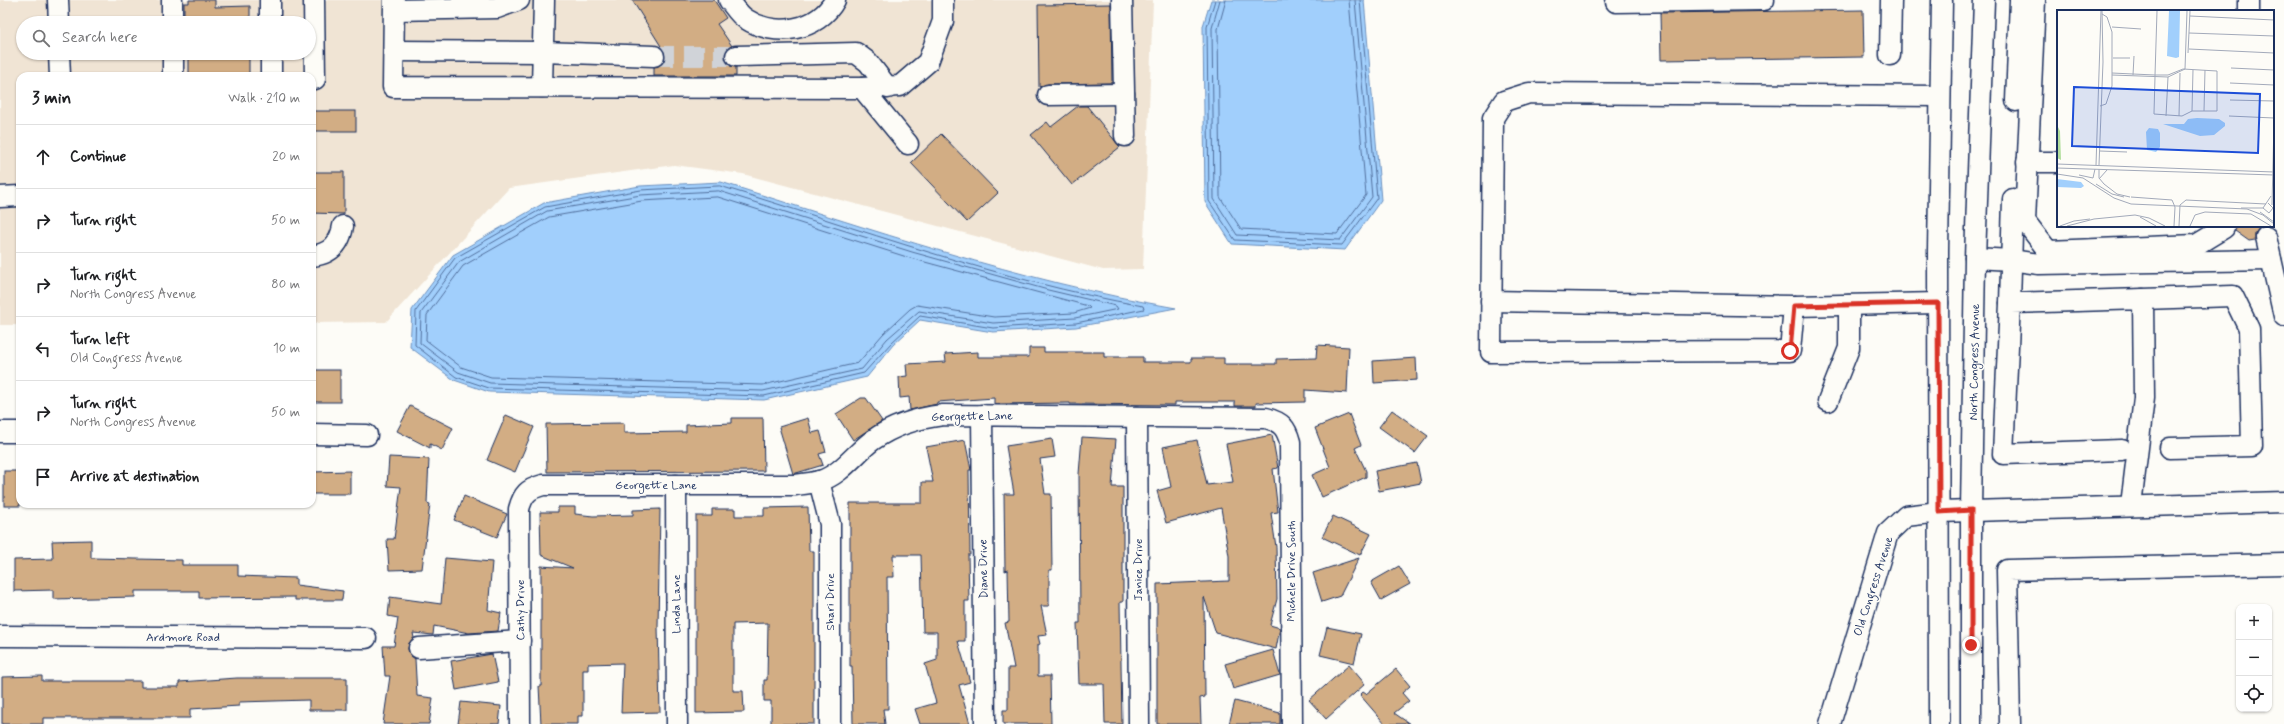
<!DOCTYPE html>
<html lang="en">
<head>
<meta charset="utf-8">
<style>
  :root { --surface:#fff; --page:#f6f6f6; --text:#202124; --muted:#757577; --line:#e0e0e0 }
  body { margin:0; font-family:Mynerve,sans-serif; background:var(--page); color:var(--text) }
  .controls { position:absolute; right:12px; bottom:12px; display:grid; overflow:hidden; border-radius:8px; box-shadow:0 1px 3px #0004 }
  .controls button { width:36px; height:36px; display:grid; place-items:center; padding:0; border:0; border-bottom:1px solid var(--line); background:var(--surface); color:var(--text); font:20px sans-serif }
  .stop { position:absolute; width:12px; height:12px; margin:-9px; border:3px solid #d93025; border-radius:50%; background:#fff }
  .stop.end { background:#d93025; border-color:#fff; box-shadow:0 1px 4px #0008 }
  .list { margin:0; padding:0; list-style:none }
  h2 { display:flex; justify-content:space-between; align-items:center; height:52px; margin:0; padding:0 16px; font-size:17px }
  h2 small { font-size:13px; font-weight:400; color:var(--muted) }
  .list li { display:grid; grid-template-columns:26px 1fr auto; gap:12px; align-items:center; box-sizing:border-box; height:64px; padding:0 16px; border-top:1px solid var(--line) }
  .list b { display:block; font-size:15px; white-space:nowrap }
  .list p { margin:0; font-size:13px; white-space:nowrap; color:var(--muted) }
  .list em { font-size:13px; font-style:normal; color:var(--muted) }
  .icon { flex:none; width:22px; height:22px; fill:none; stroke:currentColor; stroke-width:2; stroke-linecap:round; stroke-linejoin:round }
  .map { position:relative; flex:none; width:2284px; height:724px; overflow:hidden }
  .search { position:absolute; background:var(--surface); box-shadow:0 1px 3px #0004; left:16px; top:16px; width:300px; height:44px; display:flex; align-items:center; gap:10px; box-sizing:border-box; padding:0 14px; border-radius:22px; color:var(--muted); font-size:15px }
  .panel { position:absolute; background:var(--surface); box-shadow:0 1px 3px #0004; left:16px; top:72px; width:300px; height:436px; border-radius:12px }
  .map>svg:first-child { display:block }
  .built { fill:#f0e4d4; fill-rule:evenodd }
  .water { fill:#a1cffc; stroke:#6b8fbd }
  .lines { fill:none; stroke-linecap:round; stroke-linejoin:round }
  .shore { stroke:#516f9d; stroke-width:1 }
  .building { fill:#d2ad84; stroke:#1b2f5e }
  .minor-tunnel { stroke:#d0d3d8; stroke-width:20; stroke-dasharray:20 10; stroke-linecap:butt }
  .minor-casing { stroke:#1b2f5e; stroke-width:23 }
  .minor { stroke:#fdfcf7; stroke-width:20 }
  .route { stroke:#d93025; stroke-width:5 }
  .labels { text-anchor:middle; stroke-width:3.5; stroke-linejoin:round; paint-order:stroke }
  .street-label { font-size:12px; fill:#1b2f5e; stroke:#fdfcf7 }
  .inset-road { fill:none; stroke:#a3aaba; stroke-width:1 }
  .view { fill:#1d4ed8; fill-opacity:0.15; stroke:#1d4ed8; stroke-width:2 }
  .inset-edge { fill:none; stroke:#1b2f5e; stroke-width:2 }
</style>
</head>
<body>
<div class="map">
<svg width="2284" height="724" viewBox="0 0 2284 724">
  <rect width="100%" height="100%" fill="#fdfcf7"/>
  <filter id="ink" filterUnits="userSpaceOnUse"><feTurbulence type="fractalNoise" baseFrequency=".025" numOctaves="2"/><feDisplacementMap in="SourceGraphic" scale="8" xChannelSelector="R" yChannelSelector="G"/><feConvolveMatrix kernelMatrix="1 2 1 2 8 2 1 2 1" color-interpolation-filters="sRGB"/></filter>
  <g filter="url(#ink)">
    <path class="built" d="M 0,0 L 1153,0 L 1143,269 L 1103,270 L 743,174 L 674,165 L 509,188 L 386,322 L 312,323 L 312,76 L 20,76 L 20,325 L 0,325 ZM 23,23 L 309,23 L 309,53 L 23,53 Z"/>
    <g class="water">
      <path d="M 1211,0 L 1364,0 L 1381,200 L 1345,250 L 1232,244 L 1205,202 L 1203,26 Z"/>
      <path d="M 721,182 C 870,229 1020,281 1176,308 L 1076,327 L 993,332 L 920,320 L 893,345 L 867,377 L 764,400 L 489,392 L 454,380 L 410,347 L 412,310 L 453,255 L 544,203 L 640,186 Z"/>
    </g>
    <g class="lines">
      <g class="shore">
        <path d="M 1215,0 L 1207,27 L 1209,201 L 1235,240 L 1342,245 L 1377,198 L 1360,0"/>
        <path d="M 1220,0 L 1212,28 L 1214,199 L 1237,235 L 1340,240 L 1372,197 L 1355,0"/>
        <path d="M 1226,0 L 1218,29 L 1220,197 L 1241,229 L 1337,234 L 1366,195 L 1349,0"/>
        <path d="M 720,186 C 858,228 1000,281 1143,306 L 1144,309 L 1076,323 L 993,328 L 920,316 L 891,343 L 864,373 L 764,396 L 489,388 L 456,377 L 415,345 L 416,311 L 455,258 L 545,207 L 641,190 Z"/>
        <path d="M 719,191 L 912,252 L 1048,290 L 1116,306 L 1118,309 L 1075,318 L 993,323 L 919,311 L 887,339 L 862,369 L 763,391 L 490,383 L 458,372 L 420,343 L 421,313 L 459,262 L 547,211 L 641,195 Z"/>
        <path d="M 718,197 L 910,258 L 1088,306 L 1090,308 L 1074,313 L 994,317 L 917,305 L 910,309 L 883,334 L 858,363 L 763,385 L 491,377 L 461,367 L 426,340 L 427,315 L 463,266 L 549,217 L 642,201 Z"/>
      </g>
    </g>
    <g class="building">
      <path d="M 189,0 L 215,0 L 215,7 L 250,6 L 250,23 L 184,23 L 184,3 L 189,3 Z"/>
      <path d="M 632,0 L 714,0 L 726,18 L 717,24 L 732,46 L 726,50 L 725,57 L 730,66 L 736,67 L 736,76 L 654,76 L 654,67 L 664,62 L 664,51 Z"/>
      <path d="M 1111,4 L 1112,83 L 1048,84 L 1039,87 L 1038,5 Z"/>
      <path d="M 1863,10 L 1864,57 L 1661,60 L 1660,13 Z"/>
      <rect x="189" y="53" width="60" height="23"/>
      <path d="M 1078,106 L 1087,106 L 1120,147 L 1072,185 L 1031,135 L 1047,122 L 1051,127 Z"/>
      <rect x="312" y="111" width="44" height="20"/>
      <path d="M 941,134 L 998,193 L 967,222 L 911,163 Z"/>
      <path d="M 312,172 L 344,172 L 344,214 L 312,213 Z"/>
      <path d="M 2235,226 L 2263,226 L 2255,233 L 2255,240 L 2249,241 L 2235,231 Z"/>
      <path d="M 1317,345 L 1349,347 L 1347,393 L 1305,390 L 1305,402 L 1256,403 L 1256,406 L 1235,406 L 1235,402 L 1175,402 L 1175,405 L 1070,404 L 1070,403 L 994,404 L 994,398 L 937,402 L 937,404 L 910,410 L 909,397 L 900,398 L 899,377 L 907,376 L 906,364 L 946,362 L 945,354 L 978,352 L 978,357 L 1029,357 L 1029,348 L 1044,348 L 1044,352 L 1104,352 L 1104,357 L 1143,357 L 1143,362 L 1191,362 L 1191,358 L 1224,358 L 1224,364 L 1276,364 L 1276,359 L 1316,358 Z"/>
      <path d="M 1416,358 L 1417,380 L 1374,383 L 1373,361 Z"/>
      <rect x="312" y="370" width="28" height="32"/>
      <path d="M 861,398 L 866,398 L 882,421 L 853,440 L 836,414 Z"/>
      <path d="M 410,406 L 453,428 L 442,450 L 430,444 L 430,448 L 397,431 Z"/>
      <path d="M 1392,410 L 1428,436 L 1415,453 L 1379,427 Z"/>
      <path d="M 1349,414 L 1361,445 L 1355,448 L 1366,471 L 1366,477 L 1322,497 L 1312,475 L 1330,467 L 1315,428 Z"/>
      <path d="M 506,415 L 534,427 L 515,472 L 487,460 Z"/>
      <path d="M 732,418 L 763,418 L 764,471 L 547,472 L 546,424 L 624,423 L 624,433 L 686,432 L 686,425 L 732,423 Z"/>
      <path d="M 808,418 L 812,433 L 820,431 L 826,452 L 819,454 L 823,465 L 793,474 L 779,427 Z"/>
      <path d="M 1272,435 L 1278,468 L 1273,469 L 1278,512 L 1271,513 L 1276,547 L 1277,599 L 1270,625 L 1280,628 L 1276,649 L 1216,633 L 1204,597 L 1205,697 L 1200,698 L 1201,724 L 1157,724 L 1157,584 L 1229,581 L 1229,556 L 1221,508 L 1166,523 L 1157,491 L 1171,487 L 1163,447 L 1197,440 L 1207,485 L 1233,482 L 1226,444 Z"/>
      <path d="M 1082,437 L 1116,439 L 1112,487 L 1123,487 L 1123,602 L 1120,602 L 1122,724 L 1105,724 L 1104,684 L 1079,684 L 1077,623 L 1080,623 L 1079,474 Z"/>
      <path d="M 1052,439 L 1055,457 L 1040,459 L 1045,494 L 1051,494 L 1052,570 L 1049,570 L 1049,606 L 1041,606 L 1047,635 L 1038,636 L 1040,644 L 1038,645 L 1038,676 L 1050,676 L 1051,724 L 1003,724 L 1003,710 L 1008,710 L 1008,668 L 1014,668 L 1005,623 L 1009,622 L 1008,570 L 1005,571 L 1004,494 L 1014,494 L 1006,446 Z"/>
      <path d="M 965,440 L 971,470 L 969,470 L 970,555 L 968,555 L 969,601 L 965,601 L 965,641 L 958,641 L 970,682 L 959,685 L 970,724 L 920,724 L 915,709 L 936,703 L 925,664 L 937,660 L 937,632 L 923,632 L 921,555 L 893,555 L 894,577 L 887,577 L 888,709 L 883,709 L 885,724 L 853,724 L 852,666 L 850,666 L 850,503 L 922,503 L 922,482 L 933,482 L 926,447 Z"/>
      <path d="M 389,457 L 429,459 L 427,503 L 430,504 L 422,569 L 389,570 L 387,539 L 394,539 L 401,487 L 387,486 Z"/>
      <path d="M 1417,463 L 1421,483 L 1379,491 L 1375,471 Z"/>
      <rect x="4" y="471" width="16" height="35"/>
      <path d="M 350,471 L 350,494 L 312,494 L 312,472 Z"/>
      <path d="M 464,496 L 507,514 L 497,537 L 454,520 Z"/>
      <path d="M 558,507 L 575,507 L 575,514 L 593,516 L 633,515 L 633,510 L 660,509 L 658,627 L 660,712 L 621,713 L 623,663 L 588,664 L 588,670 L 583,670 L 583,716 L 578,716 L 578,724 L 541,724 L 539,686 L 541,686 L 541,566 L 573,568 L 541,555 L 540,512 L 558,512 Z"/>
      <path d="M 808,507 L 809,551 L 814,551 L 814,724 L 771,724 L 771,701 L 764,701 L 764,680 L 767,680 L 768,623 L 733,624 L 733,691 L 743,691 L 744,712 L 696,713 L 696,516 L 712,516 L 712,509 L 735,509 L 735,516 L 764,516 L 764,508 Z"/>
      <path d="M 1333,516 L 1371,534 L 1360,555 L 1322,537 Z"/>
      <path d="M 91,540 L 91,558 L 182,560 L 182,565 L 238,565 L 238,576 L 296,578 L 296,585 L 343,591 L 342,600 L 295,600 L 295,597 L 199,598 L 199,591 L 135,591 L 135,597 L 53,599 L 53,590 L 14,591 L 14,560 L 53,559 L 52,541 Z"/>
      <path d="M 445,558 L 492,562 L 488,610 L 501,613 L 498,631 L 469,633 L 434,626 L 433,635 L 413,633 L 414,638 L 409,643 L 408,649 L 410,655 L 415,659 L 417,696 L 433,698 L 429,724 L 383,724 L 390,676 L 385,676 L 383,646 L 394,646 L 398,618 L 388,616 L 390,597 L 441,604 Z"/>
      <path d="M 1359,558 L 1340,596 L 1322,602 L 1313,573 Z"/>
      <path d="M 1399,566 L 1410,584 L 1381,600 L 1371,582 Z"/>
      <path d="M 1327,627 L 1361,634 L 1354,663 L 1320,655 Z"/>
      <path d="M 1273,650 L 1280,675 L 1233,689 L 1225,664 Z"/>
      <path d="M 492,654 L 498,682 L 456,690 L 451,661 Z"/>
      <path d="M 1349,665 L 1365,684 L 1326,719 L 1309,700 Z"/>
      <path d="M 1396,669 L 1410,686 L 1402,693 L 1409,701 L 1394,713 L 1410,724 L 1385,724 L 1360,695 L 1363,692 L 1366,694 Z"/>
      <path d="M 42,676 L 42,681 L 141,681 L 141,687 L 179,687 L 179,682 L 237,678 L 347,678 L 347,710 L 309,710 L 309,700 L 239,702 L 239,706 L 190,709 L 190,718 L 43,718 L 43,724 L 2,724 L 2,677 Z"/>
      <path d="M 1235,701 L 1280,713 L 1280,724 L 1229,724 Z"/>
      <path d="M 461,702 L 501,706 L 499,724 L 458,724 Z"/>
    </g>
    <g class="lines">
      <path class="minor-tunnel" d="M 654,56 L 736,56"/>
      <g class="minor-casing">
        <g id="minor">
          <path d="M 58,0 L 59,23"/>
          <path d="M 172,0 L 172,23"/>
          <path d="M 270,0 L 270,23"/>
          <path d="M 314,0 L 315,79"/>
          <path d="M 394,0 L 393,87 L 862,88 L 900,86 L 928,62 L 943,21 L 943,0"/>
          <path d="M 729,0 C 734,6 739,15 746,19 C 775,38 818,31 835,0"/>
          <path d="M 1122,0 L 1125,136"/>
          <path d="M 2035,0 L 2025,221 L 2048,251 L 2196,245 L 2224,228 L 2223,226"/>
          <path d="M 2249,0 L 2249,11"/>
          <path d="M 1616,2 L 1764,0"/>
          <path d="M 395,10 L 497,8 L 519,0"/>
          <path d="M 394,51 L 543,52 L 654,56"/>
          <path d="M 59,53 L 60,76"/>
          <path d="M 173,53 L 173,76"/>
          <path d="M 271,53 L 271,76"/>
          <path d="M 1890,55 L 1891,0"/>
          <path d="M 736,56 L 856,53 L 868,62 L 888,88"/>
          <path d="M 542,87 L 544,0"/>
          <path d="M 862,88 L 908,144"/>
          <path d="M 1048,95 L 1124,94"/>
          <path d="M 2016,101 L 2020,0"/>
          <path d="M 2027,162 L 2058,162"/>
          <path d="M 0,197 L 20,196"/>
          <path d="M 2266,237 L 2284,316"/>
          <path d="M 312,256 C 330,254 340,244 343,226"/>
          <path d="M 1975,258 L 2011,260 L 2039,264 L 2271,260"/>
          <path d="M 2143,299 L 2233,296 L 2249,329 L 2252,446 L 2170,448"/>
          <path d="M 1491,301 L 1794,306 L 1938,303"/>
          <path d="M 2010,303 L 2013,199"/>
          <path d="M 1794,306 L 1790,351 L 1491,352 L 1493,118 L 1504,101 L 1529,93 L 1940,96"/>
          <path d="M 1828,401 L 1849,348 L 1849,305"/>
          <path d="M 982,415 L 985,724"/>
          <path d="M 1137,417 L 1139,724"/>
          <path d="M 0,432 L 20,432"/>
          <path d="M 312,434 L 367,435"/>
          <path d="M 2122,450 L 2003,454 L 2010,303 L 2143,299 L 2144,398 L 2131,505"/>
          <path d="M 819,481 L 830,524 L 830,724"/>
          <path d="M 676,485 L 677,724"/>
          <path d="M 0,636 L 366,638"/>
          <path d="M 419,648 L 520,641"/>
          <path d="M 520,724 L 519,509 C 523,494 528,489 543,485 L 795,485 C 803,484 812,483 820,481 C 842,474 855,453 873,440 C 894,425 918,418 943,415 L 1266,418 C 1281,422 1286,427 1290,442 L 1292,724"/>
          <path d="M 1830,724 L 1888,533 L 1906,516 L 1939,512 L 2284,502"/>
          <path d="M 1939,724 L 1938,251 L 1942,0"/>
          <path d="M 1971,724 L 1971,510 L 1975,258 L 1984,0"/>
          <path d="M 2010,724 L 2007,570 L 2284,564"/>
        </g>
      </g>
      <use href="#minor" class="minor"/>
    </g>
  </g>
  <g class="lines" filter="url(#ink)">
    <path class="route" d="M 1790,351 L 1794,306 L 1938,303 L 1939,512 L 1971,510 L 1971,645"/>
  </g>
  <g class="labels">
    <g class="street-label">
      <text transform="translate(1974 362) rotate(-89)" y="4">North Congress Avenue</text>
      <text transform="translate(972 416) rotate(-1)" y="4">Georgette Lane</text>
      <text x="656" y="489">Georgette Lane</text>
      <text transform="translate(983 569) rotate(-91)" y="4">Diane Drive</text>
      <text transform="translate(1138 570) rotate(-90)" y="4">Janice Drive</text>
      <text transform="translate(1291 571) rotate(-90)" y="4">Michele Drive South</text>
      <text transform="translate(1873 586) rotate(-72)" y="4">Old Congress Avenue</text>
      <text transform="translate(830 602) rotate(-90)" y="4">Shari Drive</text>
      <text transform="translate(676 604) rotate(-90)" y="4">Linda Lane</text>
      <text transform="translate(520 610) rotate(-90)" y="4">Cathy Drive</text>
      <text x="183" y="641">Ardmore Road</text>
    </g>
  </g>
  <g transform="translate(2057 10)">
    <rect width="217" height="217" fill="#fdfcf7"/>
    <path d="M 0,115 L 3,121 L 4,150 L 0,148 Z" fill="#b1de9c"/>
    <path d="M 112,1 L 123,1 L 122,47 L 119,48 L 110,46 ZM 140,108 L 162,109 L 168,113 L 168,116 L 157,125 L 143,126 L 106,114 L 127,114 L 131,109 ZM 92,118 L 101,119 L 103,123 L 103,137 L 99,142 L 90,140 L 89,122 ZM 0,169 L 24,172 L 27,176 L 24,178 L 0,177 Z" fill="#a1cffc"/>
    <path class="inset-road" d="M 133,6 L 217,10M 55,17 L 84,19M 132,23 L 217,26M 132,39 L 217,43M 131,43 L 133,1M 56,48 L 73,48M 174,58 L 217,60M 128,59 L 130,1M 55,63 L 76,64 L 98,65 L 111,65 L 126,59 L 160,61 L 160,101 L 135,101 L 125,106 L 97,104 L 97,103 L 98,67 L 98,65 L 100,1M 55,65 L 111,67 L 128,59M 76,65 L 77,46M 173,73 L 217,75M 173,90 L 217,91M 43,96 L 49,94 L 55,76 L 55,22 L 50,7 L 45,4M 135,101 L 136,60M 147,101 L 148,60M 109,106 L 111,67M 122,106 L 123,63M 172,106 L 217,108M 43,141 L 70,142M 0,154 L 217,162M 39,155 L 44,1M 42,155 L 46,52 L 45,1M 0,158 L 217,165M 42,159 L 42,168 L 47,174 L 60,184 L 73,187M 0,164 L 26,168 L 57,188 L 74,194 L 190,199 L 206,205 L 217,214M 22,165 L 36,168 L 38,159M 42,169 L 50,160M 39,174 L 55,184 L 67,187M 74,187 L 115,190 L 118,197 L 117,216M 211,193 L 216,198 L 212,203 L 206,198 L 214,186M 215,195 L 217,112M 184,198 L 206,198M 203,202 L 217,212M 83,207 L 99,216M 3,216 L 17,211 L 33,209M 10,216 L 37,209 L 78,205 L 92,208 L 108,216M 122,216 L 123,195 L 129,190 L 209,194M 133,216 L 138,205 L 148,202 L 194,204 L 214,216"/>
    <path class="view" d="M 17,77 L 203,84 L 201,143 L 15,136 Z"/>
    <rect width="217" height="217" class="inset-edge"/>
  </g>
</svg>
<div class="controls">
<button>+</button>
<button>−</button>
<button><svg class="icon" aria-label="locate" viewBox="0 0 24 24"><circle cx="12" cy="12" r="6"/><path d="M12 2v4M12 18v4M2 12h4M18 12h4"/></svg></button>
</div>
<div class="stop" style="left:1790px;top:351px"></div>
<div class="stop end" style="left:1971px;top:645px"></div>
<div class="search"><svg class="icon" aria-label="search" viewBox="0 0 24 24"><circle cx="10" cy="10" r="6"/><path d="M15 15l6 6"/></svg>Search here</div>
<section class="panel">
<h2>3 min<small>Walk · 210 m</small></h2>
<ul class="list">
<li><svg class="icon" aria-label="ahead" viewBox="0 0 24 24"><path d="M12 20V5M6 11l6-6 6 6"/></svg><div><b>Continue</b></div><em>20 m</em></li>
<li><svg class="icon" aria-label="right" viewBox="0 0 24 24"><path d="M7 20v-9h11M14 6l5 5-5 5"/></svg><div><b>Turn right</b></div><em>50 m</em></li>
<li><svg class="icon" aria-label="right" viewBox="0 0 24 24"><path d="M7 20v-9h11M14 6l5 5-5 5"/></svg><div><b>Turn right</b><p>North Congress Avenue</p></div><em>80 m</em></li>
<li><svg class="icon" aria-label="left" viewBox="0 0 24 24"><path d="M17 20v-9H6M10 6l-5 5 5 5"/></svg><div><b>Turn left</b><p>Old Congress Avenue</p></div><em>10 m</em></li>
<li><svg class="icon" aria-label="right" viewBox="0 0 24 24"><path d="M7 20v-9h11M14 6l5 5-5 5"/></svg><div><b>Turn right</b><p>North Congress Avenue</p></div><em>50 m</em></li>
<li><svg class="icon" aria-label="arrive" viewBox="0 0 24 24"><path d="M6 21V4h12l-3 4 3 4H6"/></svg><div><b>Arrive at destination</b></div></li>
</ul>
</section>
</div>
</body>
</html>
